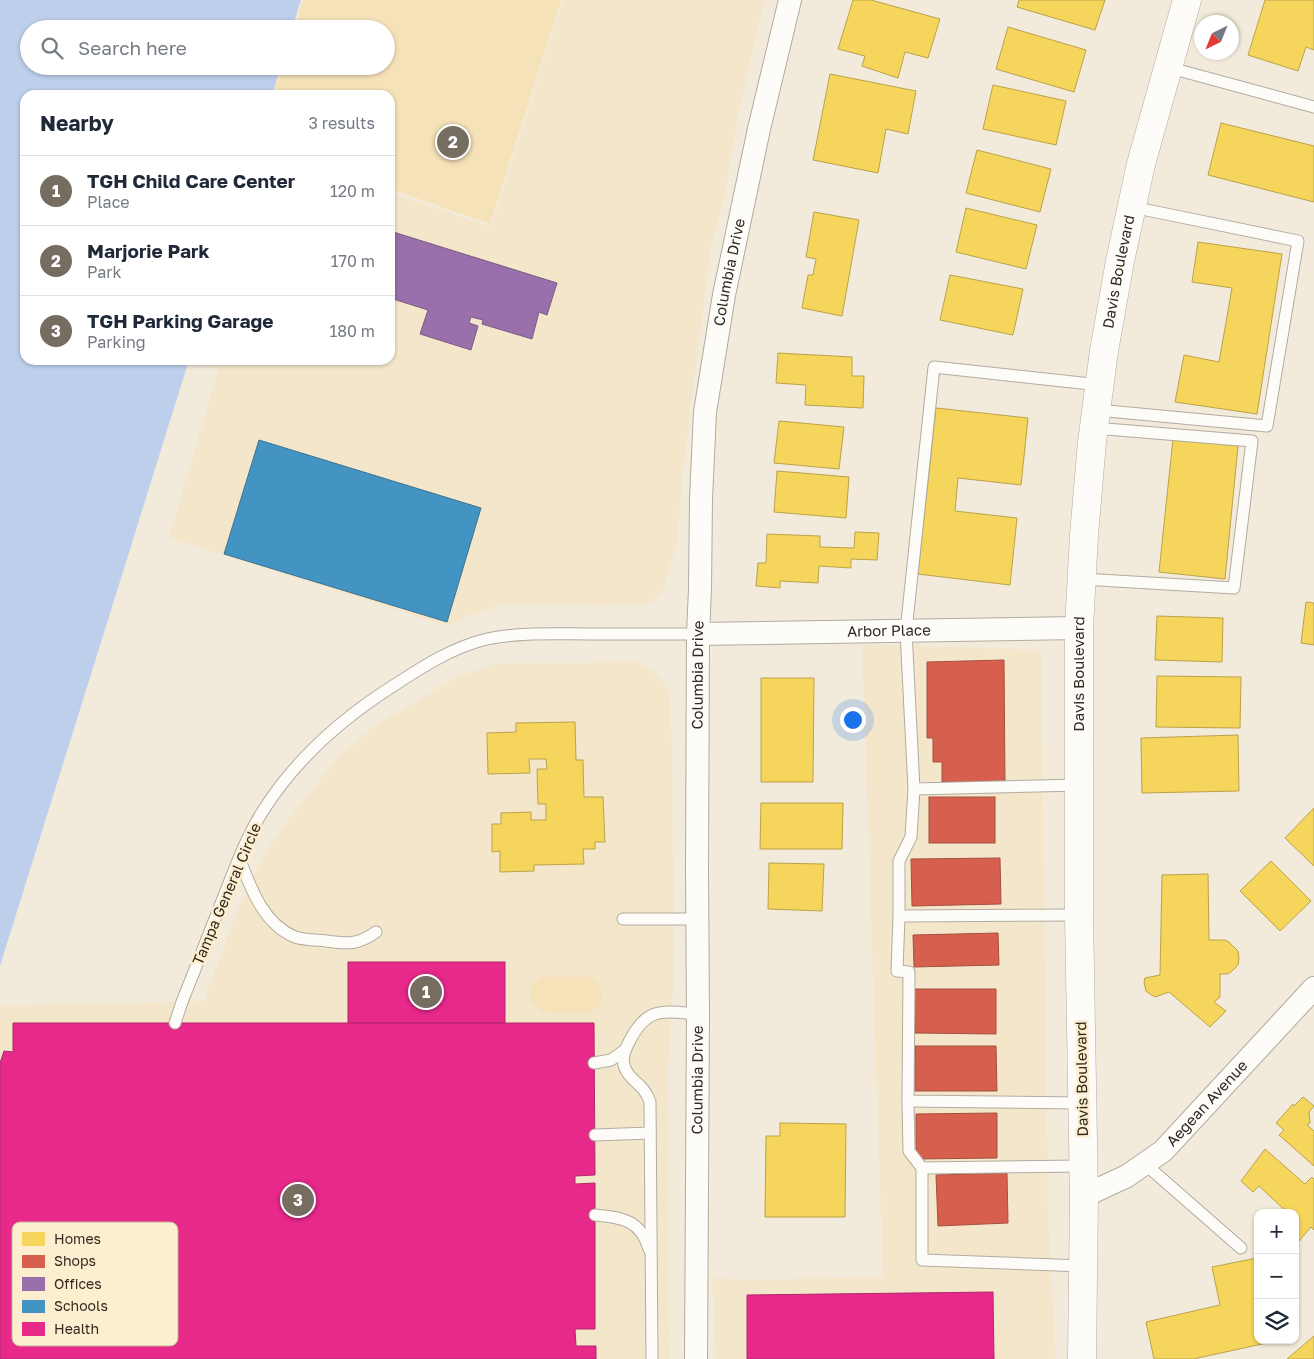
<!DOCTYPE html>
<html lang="en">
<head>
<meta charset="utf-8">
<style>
  :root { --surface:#fff; --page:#f6f6f7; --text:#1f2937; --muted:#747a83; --line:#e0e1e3; --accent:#746d60 }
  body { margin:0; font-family:"Golos Text",sans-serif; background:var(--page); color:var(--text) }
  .controls { position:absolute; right:15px; bottom:15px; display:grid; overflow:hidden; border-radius:10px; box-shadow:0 1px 4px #0004 }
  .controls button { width:45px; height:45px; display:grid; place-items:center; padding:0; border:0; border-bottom:1px solid var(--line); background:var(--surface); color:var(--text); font:25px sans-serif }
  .compass { position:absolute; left:1194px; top:15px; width:45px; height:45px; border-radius:50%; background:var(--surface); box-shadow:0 1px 4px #0004; rotate:223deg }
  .you { position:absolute; left:852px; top:719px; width:18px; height:18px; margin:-12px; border:4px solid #fff; border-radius:50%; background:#1a73e8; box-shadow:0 0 0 8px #1a73e833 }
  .badge { display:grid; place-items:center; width:32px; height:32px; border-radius:50%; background:var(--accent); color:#fff; font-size:16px; font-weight:700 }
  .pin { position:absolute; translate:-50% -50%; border:2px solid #fff; box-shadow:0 1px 5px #0006 }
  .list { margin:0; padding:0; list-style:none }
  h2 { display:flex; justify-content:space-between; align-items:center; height:65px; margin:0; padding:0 20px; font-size:21px }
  h2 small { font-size:16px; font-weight:400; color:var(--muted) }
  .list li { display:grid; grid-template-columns:32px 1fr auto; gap:15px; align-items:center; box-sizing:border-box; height:70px; padding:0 20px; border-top:1px solid var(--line) }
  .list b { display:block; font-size:19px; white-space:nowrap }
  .list p { margin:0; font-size:16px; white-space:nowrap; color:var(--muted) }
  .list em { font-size:16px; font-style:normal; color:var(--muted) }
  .icon { flex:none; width:28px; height:28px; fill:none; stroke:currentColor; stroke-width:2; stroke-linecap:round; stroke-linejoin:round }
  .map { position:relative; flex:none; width:1314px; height:1359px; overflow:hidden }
  .search { position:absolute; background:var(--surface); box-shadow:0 1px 4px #0004; left:20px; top:20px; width:375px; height:55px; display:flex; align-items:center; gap:12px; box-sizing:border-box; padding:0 18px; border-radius:28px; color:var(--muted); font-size:19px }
  .panel { position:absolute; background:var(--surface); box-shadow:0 1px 4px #0004; left:20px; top:90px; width:375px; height:275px; border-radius:15px }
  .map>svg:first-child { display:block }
  .built { fill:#f4e6cb }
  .green { fill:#f6e2b8 }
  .water { fill:#becfeb }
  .homes { fill:#f6d55c; stroke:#bba24a }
  .shops { fill:#d6604d; stroke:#a4503f }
  .offices { fill:#9970ab; stroke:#7a5b81 }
  .schools { fill:#4393c3; stroke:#3d7492 }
  .health { fill:#e7298a; stroke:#b0296a }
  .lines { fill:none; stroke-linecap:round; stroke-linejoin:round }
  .service-casing { stroke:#b2ac9f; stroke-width:13 }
  .minor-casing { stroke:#b2ac9f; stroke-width:24 }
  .tertiary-casing { stroke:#b2ac9f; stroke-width:29 }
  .service { stroke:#fdfcf9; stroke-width:11 }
  .minor { stroke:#fdfcf9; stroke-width:22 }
  .tertiary { stroke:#fdfcf9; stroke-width:28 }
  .labels { text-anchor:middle; stroke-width:5; stroke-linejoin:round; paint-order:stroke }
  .street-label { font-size:15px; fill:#302a1f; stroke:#fdeed0 }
  .key { fill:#fdeed0; stroke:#c0b39b; stroke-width:1 }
  .key-label { font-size:14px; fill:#302a1f }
</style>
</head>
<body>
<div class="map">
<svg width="1314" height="1359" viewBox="0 0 1314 1359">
  <rect width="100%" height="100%" fill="#f2eada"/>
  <g class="built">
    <path d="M 563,0 L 765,0 L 740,105 L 723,203 L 710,252 L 683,471 L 677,542 L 664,588 L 654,601 L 642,605 L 602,606 L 562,604 L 500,604 L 472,615 L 448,626 L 169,538 L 221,360 L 390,360 L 390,192 L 491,227 Z"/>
    <path d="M 862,644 L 1041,650 L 1048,1213 L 1056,1359 L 716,1359 L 712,1278 L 750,1280 L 883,1277 Z"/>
    <path d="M 620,661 L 637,661 L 655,673 L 669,690 L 672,747 L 674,974 L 668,1067 L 669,1359 L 0,1359 L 0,1005 L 204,1001 L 237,911 L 265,852 L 294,813 L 338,757 L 375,726 L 457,677 L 498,663 L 591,663 Z"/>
  </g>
  <g class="green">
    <path d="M 303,0 L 561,0 L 490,224 L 390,189 L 390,95 L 273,95 L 282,66 L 386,66 L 386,29 L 294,29 Z"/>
    <path d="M 541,977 L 591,977 L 601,988 L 601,1003 L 590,1013 L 543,1012 L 531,1002 L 531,988 Z"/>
  </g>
  <path class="water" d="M 0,0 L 301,0 L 292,29 L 29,29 L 29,66 L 281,66 L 272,95 L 25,95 L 25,360 L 189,360 L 0,966 Z"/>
  <g class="homes">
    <path d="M 853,0 L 871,0 L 940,19 L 928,58 L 905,52 L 898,78 L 862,66 L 865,56 L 838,49 Z"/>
    <path d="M 1019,0 L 1105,0 L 1095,30 L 1017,7 Z"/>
    <path d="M 1265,0 L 1314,0 L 1314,50 L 1306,47 L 1298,71 L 1248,55 Z"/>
    <path d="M 1008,27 L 1086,50 L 1074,92 L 996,69 Z"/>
    <path d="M 830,74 L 916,91 L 908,134 L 886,129 L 878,173 L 813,160 Z"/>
    <path d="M 993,85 L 1066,101 L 1056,145 L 983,129 Z"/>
    <path d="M 1221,123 L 1314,146 L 1314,202 L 1208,175 Z"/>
    <path d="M 977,150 L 1051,169 L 1040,212 L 966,193 Z"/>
    <path d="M 966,208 L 1037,225 L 1026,269 L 956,252 Z"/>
    <path d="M 814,212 L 859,220 L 842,316 L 802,308 L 808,275 L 813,275 L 816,259 L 806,257 Z"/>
    <path d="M 1198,242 L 1282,254 L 1257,414 L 1175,402 L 1184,355 L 1219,362 L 1232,288 L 1192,282 Z"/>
    <path d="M 950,275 L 1023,289 L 1013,335 L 940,320 Z"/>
    <path d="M 778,353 L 852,357 L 852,376 L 864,376 L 863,408 L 805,405 L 806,385 L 776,383 Z"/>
    <path d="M 936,408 L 1028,418 L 1021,485 L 958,478 L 955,511 L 1017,518 L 1010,585 L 918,574 Z"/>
    <path d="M 779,421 L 844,427 L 839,469 L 774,463 Z"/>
    <path d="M 1173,439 L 1238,446 L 1225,579 L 1159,572 Z"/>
    <path d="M 777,471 L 849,477 L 846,518 L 774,512 Z"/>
    <path d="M 855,532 L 879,533 L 877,560 L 851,559 L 851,568 L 819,566 L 818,583 L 780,581 L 780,588 L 756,586 L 758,563 L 766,563 L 767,534 L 820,536 L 820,547 L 854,548 Z"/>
    <path d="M 1306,602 L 1314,603 L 1314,645 L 1301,643 Z"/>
    <path d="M 1157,616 L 1223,618 L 1222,662 L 1155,660 Z"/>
    <path d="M 1157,676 L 1241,677 L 1240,728 L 1156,727 Z"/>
    <path d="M 761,678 L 814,678 L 813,782 L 761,782 Z"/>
    <path d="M 575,722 L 576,760 L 583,760 L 584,797 L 603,797 L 605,842 L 595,842 L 595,849 L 583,849 L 584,864 L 534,865 L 534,871 L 500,872 L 500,851 L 492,852 L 492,824 L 501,824 L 501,813 L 531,812 L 531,820 L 546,820 L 546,804 L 538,804 L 537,769 L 547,769 L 546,759 L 529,759 L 530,773 L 488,774 L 487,733 L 516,732 L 516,723 Z"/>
    <path d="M 1238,735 L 1239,791 L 1142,793 L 1141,738 Z"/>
    <path d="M 761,803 L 843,803 L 842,849 L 760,849 Z"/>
    <path d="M 1314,808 L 1314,866 L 1285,838 Z"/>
    <path d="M 1271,861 L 1311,901 L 1280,931 L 1240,891 Z"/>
    <path d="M 769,863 L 824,864 L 822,911 L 768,909 Z"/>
    <path d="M 1208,874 L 1209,940 L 1225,940 L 1229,942 L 1238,951 L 1239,958 L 1238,965 L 1231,972 L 1227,974 L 1220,974 L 1220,997 L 1214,1002 L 1226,1011 L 1210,1027 L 1169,992 L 1155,997 L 1150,994 L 1146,991 L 1144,982 L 1145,978 L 1160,975 L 1162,875 Z"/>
    <path d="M 1303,1097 L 1314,1106 L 1309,1112 L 1310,1123 L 1307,1125 L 1314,1131 L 1314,1166 L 1279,1135 L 1284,1130 L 1276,1123 L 1293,1104 L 1294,1106 Z"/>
    <path d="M 780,1123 L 846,1124 L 845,1217 L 765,1217 L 766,1136 L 780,1136 Z"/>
    <path d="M 1265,1149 L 1305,1184 L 1312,1177 L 1314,1179 L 1314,1230 L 1311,1227 L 1299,1241 L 1295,1238 L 1295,1224 L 1298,1221 L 1295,1219 L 1295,1213 L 1288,1213 L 1259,1186 L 1253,1192 L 1241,1181 Z"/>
    <path d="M 1257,1258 L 1258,1340 L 1266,1340 L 1267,1343 L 1193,1359 L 1154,1359 L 1146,1322 L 1220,1305 L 1212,1267 Z"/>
    <path d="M 1314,1336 L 1314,1359 L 1287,1359 Z"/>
  </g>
  <g class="shops">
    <path d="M 1004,660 L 1005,781 L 942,782 L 942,762 L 933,762 L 933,738 L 927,738 L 927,662 Z"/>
    <rect x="929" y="797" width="66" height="46"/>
    <path d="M 1000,858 L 1001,904 L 912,906 L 911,859 Z"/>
    <path d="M 998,933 L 999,965 L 914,967 L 913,935 Z"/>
    <path d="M 914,989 L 996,989 L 996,1034 L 915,1033 Z"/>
    <path d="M 915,1046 L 996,1046 L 997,1091 L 915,1091 Z"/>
    <path d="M 997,1113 L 997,1158 L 916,1159 L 916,1114 Z"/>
    <path d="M 1007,1173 L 1008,1223 L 938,1226 L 936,1175 Z"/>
  </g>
  <path class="offices" d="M 390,231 L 557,283 L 547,315 L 539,312 L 532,339 L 482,324 L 483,320 L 471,317 L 469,323 L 478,326 L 471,350 L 420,334 L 428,310 L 390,298 Z"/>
  <path class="schools" d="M 259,440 L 481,508 L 447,622 L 224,554 Z"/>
  <g class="health">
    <rect x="348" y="962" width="157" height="61"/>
    <path d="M 13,1023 L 594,1023 L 595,1175 L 575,1176 L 575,1184 L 595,1183 L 595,1329 L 575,1329 L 576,1346 L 596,1346 L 596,1359 L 0,1359 L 0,1063 L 4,1051 L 13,1052 Z"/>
    <path d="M 993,1292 L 994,1359 L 747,1359 L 747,1295 Z"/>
  </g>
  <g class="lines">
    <g class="service-casing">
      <g id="service">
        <path d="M 1167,67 L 1314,107"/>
        <path d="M 1097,410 L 1267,426 L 1298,241 L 1132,207"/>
        <path d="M 1082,579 L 1234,588 L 1252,441 L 1094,428"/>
        <path d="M 1079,785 L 914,789 L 906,631 L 934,367 L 1100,385"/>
        <path d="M 914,789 L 911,837 L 899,861 L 899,916 L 1079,915"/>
        <path d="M 239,858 C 251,888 263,924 295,937 C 304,940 316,940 326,941 C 347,944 358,945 376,932"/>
        <path d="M 899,916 L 897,971 L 909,972 L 908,1101 L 1082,1103"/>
        <path d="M 623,919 L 697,919"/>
        <path d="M 175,1023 L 182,1002 C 196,967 210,932 224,896 C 235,868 245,840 261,814 C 293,762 341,719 393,686 C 422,667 453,647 487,639 C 520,632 555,634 589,634 C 625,634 662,634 698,634"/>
        <path d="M 594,1063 L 611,1060 L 625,1050"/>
        <path d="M 908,1101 L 909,1151 L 922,1168"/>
        <path d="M 595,1135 L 650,1133"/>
        <path d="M 1145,1164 L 1241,1248"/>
        <path d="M 595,1215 C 621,1217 641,1220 649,1249"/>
        <path d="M 1083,1266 L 922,1260 L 922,1168 L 1083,1166"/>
        <path d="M 652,1359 L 650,1102 C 644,1083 630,1082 625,1068 C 621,1059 625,1050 629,1042 C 647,1006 663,1011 698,1014"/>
      </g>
    </g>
    <g class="minor-casing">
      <g id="minor">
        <path id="s1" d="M 698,634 L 1079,628"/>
        <path id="s2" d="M 1084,1196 L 1127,1176 L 1163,1151 L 1314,988"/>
        <path id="s3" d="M 696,1359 L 698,1014 L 697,871 L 698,634 L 700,589 L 701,499 L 705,412 L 724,295 L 759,129 L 790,0"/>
      </g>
    </g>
    <g class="tertiary-casing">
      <g id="tertiary">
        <path id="s4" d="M 1082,1359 L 1084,1196 L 1079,915 L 1079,628 L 1084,535 L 1092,442 L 1104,351 L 1120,261 L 1141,164 L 1187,0"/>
      </g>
    </g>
    <use href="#service" class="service"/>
    <use href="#minor" class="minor"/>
    <use href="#tertiary" class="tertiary"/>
  </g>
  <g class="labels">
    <g class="street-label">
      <text dy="5" stroke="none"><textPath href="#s3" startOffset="1089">Columbia Drive</textPath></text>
      <text dy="5" stroke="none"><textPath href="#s4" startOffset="1090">Davis Boulevard</textPath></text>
      <text dy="5" stroke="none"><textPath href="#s1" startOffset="191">Arbor Place</textPath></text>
      <text dy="5" stroke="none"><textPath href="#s4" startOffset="685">Davis Boulevard</textPath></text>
      <text dy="5" stroke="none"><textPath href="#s3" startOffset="684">Columbia Drive</textPath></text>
      <text transform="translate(227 894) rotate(-67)" y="5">Tampa General Circle</text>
      <text transform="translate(1082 1079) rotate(-91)" y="5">Davis Boulevard</text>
      <text dy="5" stroke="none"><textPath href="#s3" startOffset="279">Columbia Drive</textPath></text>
      <text dy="5" stroke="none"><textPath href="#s2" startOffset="156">Aegean Avenue</textPath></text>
    </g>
  </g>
  <rect x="12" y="1222" width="166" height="124" rx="8" class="key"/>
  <rect x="22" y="1232" width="23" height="14" fill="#f6d55c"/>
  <rect x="22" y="1255" width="23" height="13" fill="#d6604d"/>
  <rect x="22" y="1277" width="23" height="14" fill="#9970ab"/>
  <rect x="22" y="1300" width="23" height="13" fill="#4393c3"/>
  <rect x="22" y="1322" width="23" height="14" fill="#e7298a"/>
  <g class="key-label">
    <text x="54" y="1244">Homes</text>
    <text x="54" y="1266">Shops</text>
    <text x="54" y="1289">Offices</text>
    <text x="54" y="1311">Schools</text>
    <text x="54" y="1334">Health</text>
  </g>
</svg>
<div class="controls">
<button>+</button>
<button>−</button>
<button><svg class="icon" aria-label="layers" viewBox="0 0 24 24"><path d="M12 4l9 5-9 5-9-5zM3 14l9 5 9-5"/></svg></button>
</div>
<svg class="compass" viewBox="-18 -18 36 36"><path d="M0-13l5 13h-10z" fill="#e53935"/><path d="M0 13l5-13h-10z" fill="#747a83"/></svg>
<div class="you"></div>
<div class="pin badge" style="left:426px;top:992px">1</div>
<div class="pin badge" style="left:453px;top:142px">2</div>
<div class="pin badge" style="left:298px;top:1200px">3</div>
<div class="search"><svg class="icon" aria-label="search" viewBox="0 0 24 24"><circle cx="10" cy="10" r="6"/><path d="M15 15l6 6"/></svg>Search here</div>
<section class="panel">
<h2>Nearby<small>3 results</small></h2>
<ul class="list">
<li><span class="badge">1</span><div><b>TGH Child Care Center</b><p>Place</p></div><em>120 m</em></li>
<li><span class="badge">2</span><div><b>Marjorie Park</b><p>Park</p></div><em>170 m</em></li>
<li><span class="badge">3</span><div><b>TGH Parking Garage</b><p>Parking</p></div><em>180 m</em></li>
</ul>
</section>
</div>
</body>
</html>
